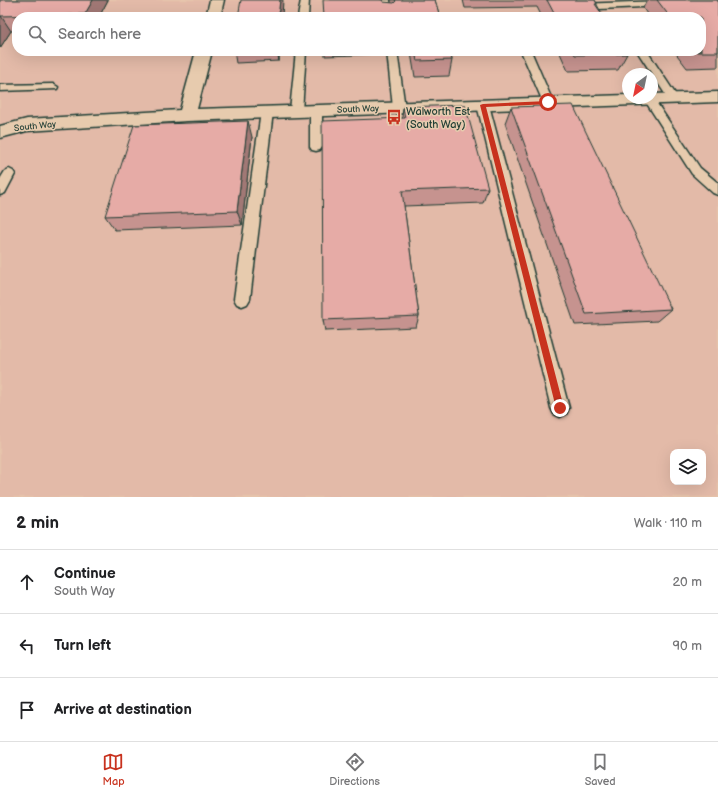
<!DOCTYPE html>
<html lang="en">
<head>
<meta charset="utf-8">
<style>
  :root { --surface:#fff; --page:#f2f2f2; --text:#202124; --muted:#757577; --line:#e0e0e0; --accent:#c8321e }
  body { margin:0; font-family:"Balsamiq Sans",sans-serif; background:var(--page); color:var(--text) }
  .controls { position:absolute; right:12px; bottom:12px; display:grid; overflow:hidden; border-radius:8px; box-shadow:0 4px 16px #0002 }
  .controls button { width:36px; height:36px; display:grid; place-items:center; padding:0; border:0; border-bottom:1px solid var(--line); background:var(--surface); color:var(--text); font:20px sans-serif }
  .compass { position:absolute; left:622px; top:68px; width:36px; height:36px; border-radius:50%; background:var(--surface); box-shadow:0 4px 16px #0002; rotate:213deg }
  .stop { position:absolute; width:12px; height:12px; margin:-9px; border:3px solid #c8321e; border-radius:50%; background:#fff }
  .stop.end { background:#c8321e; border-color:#fff; box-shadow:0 1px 4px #0008 }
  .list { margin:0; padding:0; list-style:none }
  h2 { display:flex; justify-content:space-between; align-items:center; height:52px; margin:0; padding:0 16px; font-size:17px }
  h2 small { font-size:13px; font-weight:400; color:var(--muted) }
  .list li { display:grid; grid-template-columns:26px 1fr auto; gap:12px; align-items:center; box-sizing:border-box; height:64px; padding:0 16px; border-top:1px solid var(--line) }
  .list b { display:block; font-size:15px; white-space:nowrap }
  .list p { margin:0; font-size:13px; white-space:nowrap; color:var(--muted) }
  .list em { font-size:13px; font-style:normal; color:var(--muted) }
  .icon { flex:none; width:22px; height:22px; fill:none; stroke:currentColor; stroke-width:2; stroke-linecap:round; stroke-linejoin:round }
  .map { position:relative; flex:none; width:718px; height:497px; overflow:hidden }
  .search { position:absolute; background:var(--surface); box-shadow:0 4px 16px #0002; left:12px; right:12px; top:12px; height:44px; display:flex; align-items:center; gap:10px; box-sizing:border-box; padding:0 14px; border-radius:16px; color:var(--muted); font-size:15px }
  .sheet { height:244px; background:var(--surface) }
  nav { display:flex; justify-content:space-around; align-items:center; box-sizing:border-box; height:56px; border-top:1px solid var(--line); background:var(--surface); font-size:11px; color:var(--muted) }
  nav a { display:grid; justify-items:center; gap:2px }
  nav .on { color:var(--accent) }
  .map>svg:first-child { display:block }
  .built { fill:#e3baa8; fill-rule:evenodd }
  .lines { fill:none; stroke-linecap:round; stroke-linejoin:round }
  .service-casing { stroke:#1f3d34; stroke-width:3 }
  .minor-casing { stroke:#1f3d34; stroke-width:3 }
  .service { fill:#e7cbae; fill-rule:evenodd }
  .minor { fill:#e7cbae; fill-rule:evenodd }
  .wall { fill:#c6938f; stroke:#1f3d34 }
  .shaded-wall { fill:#a17874; stroke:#1f3d34 }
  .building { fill:#e6aba6; stroke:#1f3d34 }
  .route { fill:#c8321e }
  .labels { text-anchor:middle; stroke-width:3; stroke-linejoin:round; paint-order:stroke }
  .far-street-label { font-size:9px; fill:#1f3d34; stroke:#e7cbae }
  .poi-label { font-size:11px; fill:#1f3d34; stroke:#e7cbae; text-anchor:start }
</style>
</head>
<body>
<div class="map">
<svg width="718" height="497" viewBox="0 0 718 497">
  <rect width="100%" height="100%" fill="#e7c5ac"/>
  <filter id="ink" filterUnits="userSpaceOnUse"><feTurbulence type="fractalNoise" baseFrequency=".025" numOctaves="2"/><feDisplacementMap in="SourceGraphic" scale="8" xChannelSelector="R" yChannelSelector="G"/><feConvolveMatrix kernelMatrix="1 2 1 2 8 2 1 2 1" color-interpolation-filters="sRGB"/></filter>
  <g filter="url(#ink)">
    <path class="built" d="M 0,0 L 718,0 L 718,497 L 0,497 ZM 17,17 L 701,17 L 701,51 L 17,51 ZM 628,74 L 652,74 L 652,98 L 628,98 ZM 673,452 L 703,452 L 703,482 L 673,482 Z"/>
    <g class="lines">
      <g class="service-casing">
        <g id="service">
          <path d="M 301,0 L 309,0 L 308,17 L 298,17 Z"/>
          <path d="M 382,0 L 390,0 L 393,17 L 383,17 Z"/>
          <path d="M 662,1 L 665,2 L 666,4 L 665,6 L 578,10 L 574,7 L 578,4 Z"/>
          <path d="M 296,51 L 306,51 L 302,111 L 300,114 L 292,114 L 290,111 Z"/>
          <path d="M 387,51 L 397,51 L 405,108 L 403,111 L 395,111 L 393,108 Z"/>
          <path d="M 521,51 L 531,51 L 553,102 L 552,105 L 544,105 L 543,102 Z"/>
          <path d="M 637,51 L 647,51 L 678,98 L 677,100 L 669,100 Z"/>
          <path d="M 53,84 L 58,87 L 57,89 L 0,91 L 0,85 Z"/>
          <path d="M 652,96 L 700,168 L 718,183 L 718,195 L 713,193 L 692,174 L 644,99 L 652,98 Z"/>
          <path d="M 483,101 L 487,102 L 489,105 L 569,408 L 566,414 L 560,417 L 554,414 L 551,408 L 477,105 L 479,102 Z"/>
          <path d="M 316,107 L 320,108 L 322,111 L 322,147 L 320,150 L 316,151 L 312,150 L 310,147 L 310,111 L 312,108 Z"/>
          <path d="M 267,108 L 271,109 L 273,112 L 250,299 L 247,304 L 242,306 L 237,304 L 234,299 L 261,112 L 263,109 Z"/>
          <path d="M 9,169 L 13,171 L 15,174 L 5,193 L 0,195 L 0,179 L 5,171 Z"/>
        </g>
      </g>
      <g class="minor-casing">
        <g id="minor">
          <path d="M 210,0 L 224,0 L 220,17 L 206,17 Z"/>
          <path d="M 196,51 L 212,51 L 197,109 L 628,95 L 628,98 L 652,98 L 652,94 L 718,92 L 718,102 L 187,121 L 27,131 L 0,138 L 0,126 L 27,119 L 180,110 Z"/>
        </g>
      </g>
      <use href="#service" class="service"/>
      <use href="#minor" class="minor"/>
    </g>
    <g class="wall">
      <path d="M 0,0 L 108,0 L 99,17 L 17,17 L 17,31 L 11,31 L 0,48 Z"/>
      <path d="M 391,0 L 435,0 L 440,17 L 391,3 Z"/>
      <path d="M 463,0 L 595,0 L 597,4 L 597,5 L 604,17 L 542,17 L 537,7 L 465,8 Z"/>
      <path d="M 647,0 L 718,0 L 718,67 L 687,68 L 674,51 L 701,51 L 701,17 L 649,17 L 643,8 Z"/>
      <path d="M 234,51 L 279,51 L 279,61 L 236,63 Z"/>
      <path d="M 325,51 L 387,51 L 386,54 L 325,56 Z"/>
      <path d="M 398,51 L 450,51 L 452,60 L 449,76 L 415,77 L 411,53 L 399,54 Z"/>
      <path d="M 559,51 L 625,51 L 627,54 L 618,70 L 568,71 Z"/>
      <path d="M 403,107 L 488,188 L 483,203 L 404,206 L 419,316 L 416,327 L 325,331 L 323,320 L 402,118 Z"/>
      <path d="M 511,107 L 671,309 L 657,321 L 575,325 L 505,123 Z"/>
      <path d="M 252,137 L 242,225 L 115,230 L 105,216 Z"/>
    </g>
    <g class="shaded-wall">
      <path d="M 93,0 L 108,0 L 99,17 L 87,17 L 85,14 Z"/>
      <path d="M 280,0 L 283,0 L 282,17 L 278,17 Z"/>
      <path d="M 0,16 L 1,16 L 11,31 L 0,48 Z"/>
      <path d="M 277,51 L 279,51 L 279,61 Z"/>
      <path d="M 248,121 L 252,137 L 242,225 L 237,211 Z"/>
    </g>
    <g class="building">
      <path d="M 0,0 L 93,0 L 85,14 L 1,16 L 0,16 Z"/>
      <path d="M 241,0 L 280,0 L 278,17 L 238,17 Z"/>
      <path d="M 323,0 L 383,0 L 383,2 L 394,3 L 396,1 L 395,0 L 435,0 L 440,17 L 324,17 Z"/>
      <path d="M 547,0 L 595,0 L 597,4 L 595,4 L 604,17 L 556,17 Z"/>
      <path d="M 657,0 L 718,0 L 718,52 L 697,52 L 696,51 L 701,51 L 701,17 L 670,17 Z"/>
      <path d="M 415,51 L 450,51 L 452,60 L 417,61 Z"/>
      <path d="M 573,51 L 625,51 L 627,54 L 575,55 Z"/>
      <path d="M 465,105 L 488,188 L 402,191 L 419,316 L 323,320 L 322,121 L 405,118 L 403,107 Z"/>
      <path d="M 573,105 L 671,309 L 586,314 L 511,107 Z"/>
      <path d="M 248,121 L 237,211 L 105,216 L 134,125 Z"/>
    </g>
  </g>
  <path class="route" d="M 548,101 L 549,101 L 549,104 L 486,107 L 564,408 L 560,412 L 556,408 L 480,105 L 483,104 Z"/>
  <defs>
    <g id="bus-bare" transform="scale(1.2)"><path d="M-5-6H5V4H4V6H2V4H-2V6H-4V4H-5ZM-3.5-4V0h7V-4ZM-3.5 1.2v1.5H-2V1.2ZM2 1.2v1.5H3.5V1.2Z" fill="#c8321e" stroke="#e7cbae" stroke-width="2.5" paint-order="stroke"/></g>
  </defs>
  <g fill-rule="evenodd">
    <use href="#bus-bare" x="394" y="117"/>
  </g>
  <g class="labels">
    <g class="far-street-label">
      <text transform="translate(358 109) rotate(-2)" y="3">South Way</text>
      <text transform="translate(35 126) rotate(-6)" y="3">South Way</text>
    </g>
    <g class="poi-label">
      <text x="406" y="115">Walworth Est<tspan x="406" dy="13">(South Way)</tspan></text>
    </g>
  </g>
</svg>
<div class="controls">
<button><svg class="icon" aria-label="layers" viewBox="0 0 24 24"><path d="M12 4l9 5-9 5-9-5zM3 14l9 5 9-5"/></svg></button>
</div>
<svg class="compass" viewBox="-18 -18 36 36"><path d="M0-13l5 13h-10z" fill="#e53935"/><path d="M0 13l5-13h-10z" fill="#757577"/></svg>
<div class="stop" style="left:548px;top:102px"></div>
<div class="stop end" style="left:560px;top:408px"></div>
<div class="search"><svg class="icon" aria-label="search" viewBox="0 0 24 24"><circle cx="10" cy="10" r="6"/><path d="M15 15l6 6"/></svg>Search here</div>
</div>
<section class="sheet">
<h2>2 min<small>Walk · 110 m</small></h2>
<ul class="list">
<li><svg class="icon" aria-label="ahead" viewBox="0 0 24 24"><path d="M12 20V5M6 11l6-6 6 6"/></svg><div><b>Continue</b><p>South Way</p></div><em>20 m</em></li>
<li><svg class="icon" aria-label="left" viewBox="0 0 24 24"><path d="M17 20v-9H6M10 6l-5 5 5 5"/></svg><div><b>Turn left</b></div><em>90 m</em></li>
<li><svg class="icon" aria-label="arrive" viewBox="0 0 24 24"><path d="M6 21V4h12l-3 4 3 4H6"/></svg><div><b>Arrive at destination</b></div></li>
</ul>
</section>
<nav>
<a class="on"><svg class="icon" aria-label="map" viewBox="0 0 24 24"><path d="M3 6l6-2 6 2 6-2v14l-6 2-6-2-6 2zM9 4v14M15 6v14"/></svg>Map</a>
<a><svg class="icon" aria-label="directions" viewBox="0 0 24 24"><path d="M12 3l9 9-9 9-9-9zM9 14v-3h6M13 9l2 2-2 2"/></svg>Directions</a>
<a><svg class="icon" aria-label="saved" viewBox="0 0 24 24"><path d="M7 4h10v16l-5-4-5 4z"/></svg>Saved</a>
</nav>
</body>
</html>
